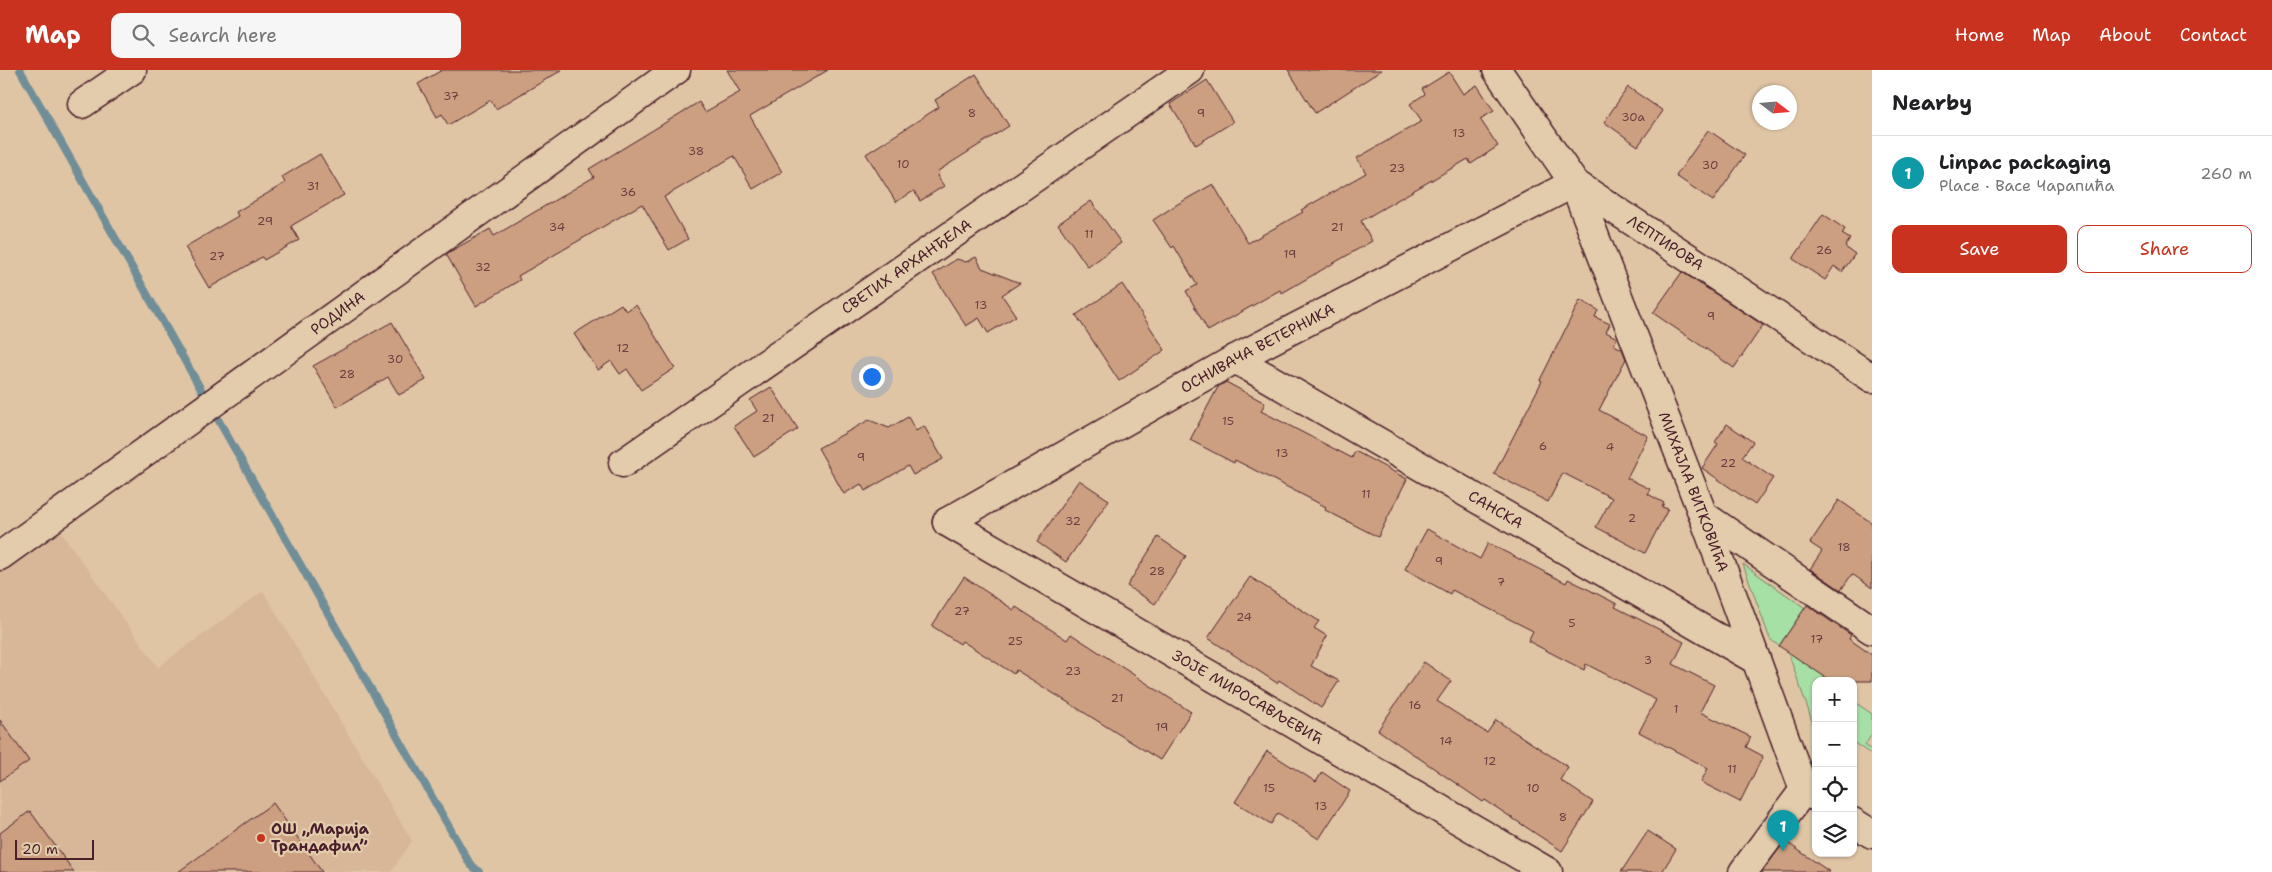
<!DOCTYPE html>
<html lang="en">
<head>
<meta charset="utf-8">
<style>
  :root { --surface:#fff; --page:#f6f6f6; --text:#202124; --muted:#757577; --line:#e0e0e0; --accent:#c8321e }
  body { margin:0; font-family:"Shantell Sans",sans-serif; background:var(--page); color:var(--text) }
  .controls { position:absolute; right:15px; bottom:15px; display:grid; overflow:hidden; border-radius:10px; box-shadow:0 1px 4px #0004 }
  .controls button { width:45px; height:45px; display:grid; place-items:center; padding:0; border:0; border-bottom:1px solid var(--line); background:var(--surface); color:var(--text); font:25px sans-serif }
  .compass { position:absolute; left:1752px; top:15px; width:45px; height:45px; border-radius:50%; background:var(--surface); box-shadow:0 1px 4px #0004; rotate:106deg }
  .scale { position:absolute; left:15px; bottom:12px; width:79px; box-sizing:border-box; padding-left:5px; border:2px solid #4a1f2b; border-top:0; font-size:14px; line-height:18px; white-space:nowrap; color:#4a1f2b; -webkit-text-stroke:4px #e2ccac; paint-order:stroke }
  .you { position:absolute; left:871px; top:306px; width:18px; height:18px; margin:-12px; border:4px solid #fff; border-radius:50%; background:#1a73e8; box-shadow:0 0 0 8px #1a73e833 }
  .badge { display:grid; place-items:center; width:32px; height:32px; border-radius:50%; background:var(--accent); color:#fff; font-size:16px; font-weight:700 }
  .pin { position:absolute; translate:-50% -41px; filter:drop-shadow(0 1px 2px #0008) }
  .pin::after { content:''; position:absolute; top:26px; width:18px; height:15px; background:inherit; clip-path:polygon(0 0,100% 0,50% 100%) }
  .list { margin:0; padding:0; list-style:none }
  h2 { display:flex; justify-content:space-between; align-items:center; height:65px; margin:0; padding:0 20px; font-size:21px }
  h2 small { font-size:16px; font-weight:400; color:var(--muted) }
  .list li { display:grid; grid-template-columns:32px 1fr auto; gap:15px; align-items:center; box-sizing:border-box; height:75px; padding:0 20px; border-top:1px solid var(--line) }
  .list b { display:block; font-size:19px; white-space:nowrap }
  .list p { margin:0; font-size:16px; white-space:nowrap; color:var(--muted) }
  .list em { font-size:16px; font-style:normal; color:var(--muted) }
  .actions { display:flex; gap:10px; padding:15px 20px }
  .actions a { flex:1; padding:11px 0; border:1px solid var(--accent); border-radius:10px; text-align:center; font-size:18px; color:var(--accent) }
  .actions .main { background:var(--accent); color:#fff }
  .icon { flex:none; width:28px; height:28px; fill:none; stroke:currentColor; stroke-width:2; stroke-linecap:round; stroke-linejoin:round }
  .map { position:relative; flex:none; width:1872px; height:802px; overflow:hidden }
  header { display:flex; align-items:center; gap:30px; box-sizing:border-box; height:70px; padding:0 25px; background:var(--accent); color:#fff }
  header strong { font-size:24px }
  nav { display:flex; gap:28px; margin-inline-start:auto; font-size:18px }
  .search { width:350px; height:45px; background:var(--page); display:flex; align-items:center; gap:12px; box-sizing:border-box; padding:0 18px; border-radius:10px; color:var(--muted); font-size:19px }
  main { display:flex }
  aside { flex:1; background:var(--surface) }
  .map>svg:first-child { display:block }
  .built { fill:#d7b798 }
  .green { fill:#a6e0a5; stroke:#788068 }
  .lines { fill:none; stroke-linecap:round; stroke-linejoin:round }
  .stream { stroke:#6f8e98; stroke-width:8 }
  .building { fill:#cc9f81; stroke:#4a1f2b }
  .minor-casing { stroke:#4a1f2b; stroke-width:31 }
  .minor { stroke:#e2ccac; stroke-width:28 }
  .poi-dot { fill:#c8321e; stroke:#e2ccac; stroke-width:2 }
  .labels { text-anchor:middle; stroke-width:4.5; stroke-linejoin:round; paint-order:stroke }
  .number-label { font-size:12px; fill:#6a3f40 }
  .street-label { font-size:15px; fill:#4a1f2b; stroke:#e2ccac }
  .poi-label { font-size:15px; font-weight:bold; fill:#4a1f2b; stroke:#e2ccac; text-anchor:start }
</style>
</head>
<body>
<header>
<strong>Map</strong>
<div class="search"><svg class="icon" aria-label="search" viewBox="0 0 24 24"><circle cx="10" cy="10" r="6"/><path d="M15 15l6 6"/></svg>Search here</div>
<nav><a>Home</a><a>Map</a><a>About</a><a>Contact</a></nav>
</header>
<main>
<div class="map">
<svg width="1872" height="802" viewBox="0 0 1872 802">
  <rect width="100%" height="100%" fill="#e0c5a5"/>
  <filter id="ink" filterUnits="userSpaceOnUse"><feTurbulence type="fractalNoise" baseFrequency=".02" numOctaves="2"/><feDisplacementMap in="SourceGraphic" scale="10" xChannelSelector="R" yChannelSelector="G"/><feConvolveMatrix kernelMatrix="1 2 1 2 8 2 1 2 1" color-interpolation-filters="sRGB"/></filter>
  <g filter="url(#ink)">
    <path class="built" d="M 55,454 L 158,597 L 263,521 L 412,771 L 391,802 L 0,802 L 0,494 Z"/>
    <g class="green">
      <path d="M 1743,494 L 1805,538 L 1779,576 L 1770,569 Z"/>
      <path d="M 1788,582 L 1842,611 L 1816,611 L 1816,662 Z"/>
      <path d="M 1853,631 L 1872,644 L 1872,664 L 1865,675 L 1872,680 L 1872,685 L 1853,672 Z"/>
    </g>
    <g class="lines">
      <path class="stream" d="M 20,0 L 470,794 L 479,802"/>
    </g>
    <g class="building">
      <path d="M 442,0 L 562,0 L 496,39 L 491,30 L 448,55 L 442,44 L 437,47 L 418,14 Z"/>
      <path d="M 727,0 L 828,0 L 750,46 L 782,102 L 753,119 L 734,86 L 664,127 L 688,169 L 669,180 L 642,134 L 518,206 L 520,210 L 476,236 L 446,184 L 490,159 L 494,166 L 594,107 L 589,99 L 699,32 L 705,42 L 740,22 Z"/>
      <path d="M 1288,0 L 1382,0 L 1315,43 Z"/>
      <path d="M 1449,2 L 1463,24 L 1477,15 L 1494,41 L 1480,49 L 1498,76 L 1471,94 L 1468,89 L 1361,151 L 1372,171 L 1282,223 L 1280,220 L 1208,261 L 1186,221 L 1197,215 L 1174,176 L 1172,178 L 1153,150 L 1176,135 L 1213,114 L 1248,173 L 1303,142 L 1301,140 L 1366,103 L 1357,88 L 1422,51 L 1410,34 L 1425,24 L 1422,19 Z"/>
      <path d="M 976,4 L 1009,56 L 938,101 L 939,104 L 937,106 L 944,116 L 920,131 L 914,121 L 896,132 L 866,84 L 939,37 L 935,30 Z"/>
      <path d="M 1207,10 L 1233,52 L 1196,75 L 1170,34 Z"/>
      <path d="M 1628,17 L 1663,41 L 1638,76 L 1604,52 Z"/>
      <path d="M 1708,60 L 1745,85 L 1713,131 L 1676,106 Z"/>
      <path d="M 320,84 L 344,125 L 291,156 L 299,170 L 264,190 L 262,187 L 209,218 L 185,177 L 238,146 L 236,142 L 285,113 L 282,107 Z"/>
      <path d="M 1091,131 L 1121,173 L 1088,197 L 1058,154 Z"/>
      <path d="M 1823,144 L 1845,159 L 1842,164 L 1850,169 L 1845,177 L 1855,184 L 1842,202 L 1834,196 L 1825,210 L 1793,189 Z"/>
      <path d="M 976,187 L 982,198 L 1020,213 L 1002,225 L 1016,246 L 988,263 L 979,248 L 966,256 L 933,204 L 957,189 L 966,192 Z"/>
      <path d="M 1682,202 L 1763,255 L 1734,298 L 1653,243 Z"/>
      <path d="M 1122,214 L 1165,280 L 1119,311 L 1076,245 Z"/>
      <path d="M 1580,230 L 1598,240 L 1595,247 L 1610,254 L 1606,262 L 1617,268 L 1614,275 L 1622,279 L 1626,289 L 1599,340 L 1648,366 L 1627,408 L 1650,419 L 1648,424 L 1664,433 L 1662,437 L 1668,439 L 1645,483 L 1596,457 L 1612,428 L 1563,403 L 1548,432 L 1494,404 L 1542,311 L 1540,310 Z"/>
      <path d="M 621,234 L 626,241 L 636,235 L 675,298 L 641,320 L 627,299 L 620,304 L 611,291 L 598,300 L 574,264 Z"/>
      <path d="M 392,252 L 426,310 L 399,325 L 388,307 L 337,337 L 313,296 Z"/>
      <path d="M 1226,312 L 1265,333 L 1261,341 L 1352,388 L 1355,381 L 1407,409 L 1378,467 L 1325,440 L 1326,437 L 1235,390 L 1234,393 L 1190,370 L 1218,317 Z"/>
      <path d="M 771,317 L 798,359 L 754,387 L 734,356 L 757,341 L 750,330 Z"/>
      <path d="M 908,347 L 916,361 L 924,356 L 943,389 L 913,405 L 908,396 L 865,421 L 861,414 L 844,424 L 818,378 L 869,350 L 889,358 Z"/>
      <path d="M 1727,354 L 1753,372 L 1742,387 L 1773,408 L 1755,435 L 1702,398 L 1718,374 L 1715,372 Z"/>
      <path d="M 1079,410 L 1109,430 L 1066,492 L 1037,472 Z"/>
      <path d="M 1839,430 L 1872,453 L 1872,518 L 1852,504 L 1841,520 L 1810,499 L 1822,481 L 1810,473 Z"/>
      <path d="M 1427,459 L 1480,489 L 1488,473 L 1566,513 L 1568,509 L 1617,534 L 1615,537 L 1684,572 L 1673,594 L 1714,615 L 1700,642 L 1751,667 L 1746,677 L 1763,686 L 1740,732 L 1701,712 L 1708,698 L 1639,662 L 1656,630 L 1586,594 L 1584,600 L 1528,571 L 1533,561 L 1452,520 L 1450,524 L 1405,499 Z"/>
      <path d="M 1158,467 L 1186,486 L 1155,534 L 1127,516 Z"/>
      <path d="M 964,507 L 1014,540 L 1016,537 L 1067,570 L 1071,564 L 1191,642 L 1160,690 L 1016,600 L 1014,604 L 962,571 L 960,574 L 932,556 Z"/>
      <path d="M 1250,507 L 1319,551 L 1314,558 L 1327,566 L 1311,596 L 1339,611 L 1321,638 L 1279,610 L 1277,613 L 1208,568 Z"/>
      <path d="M 1807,535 L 1851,565 L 1849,569 L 1872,585 L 1872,611 L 1831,611 L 1779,576 Z"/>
      <path d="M 1424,592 L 1451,611 L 1437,631 L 1487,663 L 1496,650 L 1568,697 L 1560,710 L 1593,732 L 1562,781 L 1485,730 L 1483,732 L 1378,660 Z"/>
      <path d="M 0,650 L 29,691 L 0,711 Z"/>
      <path d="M 1267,681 L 1316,712 L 1322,702 L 1350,721 L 1319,769 L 1278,743 L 1271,754 L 1235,732 Z"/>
      <path d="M 273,733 L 322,802 L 178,802 Z"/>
      <path d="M 30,741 L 74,802 L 0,802 L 0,763 Z"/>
      <path d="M 1648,761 L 1676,779 L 1662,802 L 1621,802 Z"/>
      <path d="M 1785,771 L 1830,802 L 1762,802 Z"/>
    </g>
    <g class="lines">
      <g class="minor-casing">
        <g id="minor">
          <path id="s1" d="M 1497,0 L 1574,113 L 1872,308"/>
          <path d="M 82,34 L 132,0"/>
          <path id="s2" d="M 1235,289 L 1756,590"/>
          <path id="s3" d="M 623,393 L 1190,0"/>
          <path d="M 1703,445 L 1872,560"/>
          <path id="s4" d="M 947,452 L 1235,289 L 1574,113 L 1703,445 L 1804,720 L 1816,727"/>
          <path id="s5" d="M 947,452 L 1548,802"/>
          <path id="s6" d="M 0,486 L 676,0"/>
          <path d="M 1853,752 L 1872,764"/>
          <path d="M 1743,802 L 1804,720"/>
        </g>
      </g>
      <use href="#minor" class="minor"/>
    </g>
  </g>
  <circle class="poi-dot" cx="261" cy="768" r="5"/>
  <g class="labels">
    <g class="number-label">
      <text x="451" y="30">37</text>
      <text x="972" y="47">8</text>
      <text x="1201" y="47">9</text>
      <text x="1633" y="51">30a</text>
      <text x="1459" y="67">13</text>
      <text x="696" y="85">38</text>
      <text x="903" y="98">10</text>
      <text x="1710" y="99">30</text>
      <text x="1397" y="102">23</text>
      <text x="313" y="120">31</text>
      <text x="628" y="126">36</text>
      <text x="265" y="155">29</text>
      <text x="557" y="161">34</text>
      <text x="1337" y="161">21</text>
      <text x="1089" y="168">11</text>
      <text x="1824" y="184">26</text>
      <text x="1290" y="188">19</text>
      <text x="217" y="190">27</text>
      <text x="483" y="201">32</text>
      <text x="981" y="239">13</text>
      <text x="1711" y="250">9</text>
      <text x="623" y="282">12</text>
      <text x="395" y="293">30</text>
      <text x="347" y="308">28</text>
      <text x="768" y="352">21</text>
      <text x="1228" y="355">15</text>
      <text x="1543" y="380">6</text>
      <text x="1610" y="381">4</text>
      <text x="1282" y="387">13</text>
      <text x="861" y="391">9</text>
      <text x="1728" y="397">22</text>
      <text x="1366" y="428">11</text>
      <text x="1632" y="452">2</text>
      <text x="1073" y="455">32</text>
      <text x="1844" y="481">18</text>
      <text x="1439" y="495">9</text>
      <text x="1157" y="505">28</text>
      <text x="1501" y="516">7</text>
      <text x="962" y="545">27</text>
      <text x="1244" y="551">24</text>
      <text x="1572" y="557">5</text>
      <text x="1817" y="573">17</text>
      <text x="1015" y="575">25</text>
      <text x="1648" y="594">3</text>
      <text x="1073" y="605">23</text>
      <text x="1117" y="632">21</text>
      <text x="1415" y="639">16</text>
      <text x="1676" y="643">1</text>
      <text x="1162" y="661">19</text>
      <text x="1446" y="675">14</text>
      <text x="1490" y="695">12</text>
      <text x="1732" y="703">11</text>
      <text x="1269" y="722">15</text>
      <text x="1533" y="722">10</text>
      <text x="1321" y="740">13</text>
      <text x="1563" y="751">8</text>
    </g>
    <g class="street-label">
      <text dy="5" stroke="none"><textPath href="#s1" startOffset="246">ЛЕПТИРОВА</textPath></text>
      <text dy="5" stroke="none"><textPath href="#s3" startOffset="345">СВЕТИХ АРХАНЂЕЛА</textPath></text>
      <text dy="5" stroke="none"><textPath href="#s6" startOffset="416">РОДИНА</textPath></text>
      <text dy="5" stroke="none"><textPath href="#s4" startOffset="356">ОСНИВАЧА ВЕТЕРНИКА</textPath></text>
      <text dy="5" stroke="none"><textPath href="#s4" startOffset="1044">МИХАЈЛА ВИТКОВИЋА</textPath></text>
      <text dy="5" stroke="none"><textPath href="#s2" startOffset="301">САНСКА</textPath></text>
      <text dy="5" stroke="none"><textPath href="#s5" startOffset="348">ЗОЈЕ МИРОСАВЉЕВИЋ</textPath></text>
    </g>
    <g class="poi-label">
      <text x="271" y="764">ОШ „Марија<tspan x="271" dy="17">Трандафил”</tspan></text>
    </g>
  </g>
</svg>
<div class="controls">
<button>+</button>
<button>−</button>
<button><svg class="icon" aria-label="locate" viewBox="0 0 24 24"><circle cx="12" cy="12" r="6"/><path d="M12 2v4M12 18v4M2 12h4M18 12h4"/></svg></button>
<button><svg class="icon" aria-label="layers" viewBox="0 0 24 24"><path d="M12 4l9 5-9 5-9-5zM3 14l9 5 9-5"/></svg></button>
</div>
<svg class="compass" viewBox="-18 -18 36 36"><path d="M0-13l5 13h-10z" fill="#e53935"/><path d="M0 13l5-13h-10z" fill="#757577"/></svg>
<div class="scale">20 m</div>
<div class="you"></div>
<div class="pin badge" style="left:1783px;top:781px;background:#0f9aa8">1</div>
</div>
<aside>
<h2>Nearby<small></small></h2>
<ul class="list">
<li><span class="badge" style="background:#0f9aa8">1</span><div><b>Linpac packaging</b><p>Place · Васе Чарапића</p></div><em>260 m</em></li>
</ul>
<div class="actions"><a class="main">Save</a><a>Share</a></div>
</aside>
</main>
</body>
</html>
